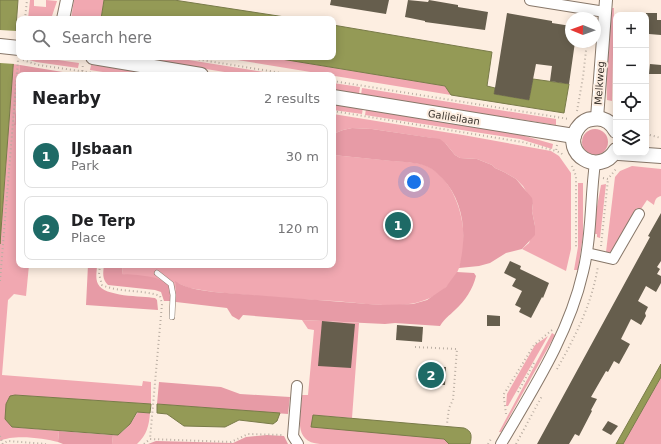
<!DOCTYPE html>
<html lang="en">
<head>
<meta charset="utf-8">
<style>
  :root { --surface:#fff; --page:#f6f6f6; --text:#202124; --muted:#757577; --line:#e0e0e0; --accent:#1e6a66 }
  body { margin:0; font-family:"DejaVu Sans",sans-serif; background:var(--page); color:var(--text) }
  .controls { position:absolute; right:12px; top:12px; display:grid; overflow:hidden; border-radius:8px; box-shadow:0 2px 10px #0003 }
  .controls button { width:36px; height:36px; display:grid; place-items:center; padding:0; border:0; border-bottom:1px solid var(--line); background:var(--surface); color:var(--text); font:20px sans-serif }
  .compass { position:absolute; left:565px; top:12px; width:36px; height:36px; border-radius:50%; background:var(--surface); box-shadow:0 2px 10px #0003; rotate:271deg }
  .you { position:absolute; left:414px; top:182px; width:14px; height:14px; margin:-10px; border:3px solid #fff; border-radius:50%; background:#1a73e8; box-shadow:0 0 0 6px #1a73e833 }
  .badge { display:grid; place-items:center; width:26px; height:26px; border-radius:50%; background:var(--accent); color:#fff; font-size:13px; font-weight:700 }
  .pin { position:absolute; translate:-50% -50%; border:2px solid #fff; box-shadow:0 1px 4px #0006 }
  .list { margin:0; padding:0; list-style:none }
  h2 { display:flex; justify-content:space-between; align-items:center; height:52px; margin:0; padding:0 16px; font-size:17px }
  h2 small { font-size:13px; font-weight:400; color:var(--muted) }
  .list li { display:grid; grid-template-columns:26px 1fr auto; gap:12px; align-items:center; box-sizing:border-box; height:64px; margin:0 8px 8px; padding:0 8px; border:1px solid var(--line); border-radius:8px }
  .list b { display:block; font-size:15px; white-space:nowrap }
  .list p { margin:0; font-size:13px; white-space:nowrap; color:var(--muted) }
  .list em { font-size:13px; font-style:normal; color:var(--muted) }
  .icon { flex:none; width:22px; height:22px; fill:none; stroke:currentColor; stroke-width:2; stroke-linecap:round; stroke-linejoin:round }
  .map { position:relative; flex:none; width:661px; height:444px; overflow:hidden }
  .search { position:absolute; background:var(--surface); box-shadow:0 2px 10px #0003; left:16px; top:16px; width:320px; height:44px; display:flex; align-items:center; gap:10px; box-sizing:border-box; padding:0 14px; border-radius:8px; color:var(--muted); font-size:15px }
  .panel { position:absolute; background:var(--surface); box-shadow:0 2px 10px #0003; left:16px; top:72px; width:320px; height:196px; border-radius:8px }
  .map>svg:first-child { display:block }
  .green { fill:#f1a8b1 }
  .forest { fill:#e79ba6 }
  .water { fill:#949a56; stroke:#797b49 }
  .pier { fill:#fdeee1 }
  .building { fill:#665e4d }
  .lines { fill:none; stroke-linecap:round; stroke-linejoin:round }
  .service-casing { stroke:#877769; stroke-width:6 }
  .minor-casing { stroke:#877769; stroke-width:12 }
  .tertiary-casing { stroke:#877769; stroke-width:14 }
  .secondary-casing { stroke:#877769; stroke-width:16 }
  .path { stroke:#baaea3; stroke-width:2; stroke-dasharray:1 3; stroke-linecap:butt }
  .service { stroke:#fff; stroke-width:5 }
  .minor { stroke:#fff; stroke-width:10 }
  .tertiary { stroke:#fff; stroke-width:12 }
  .secondary { stroke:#fff; stroke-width:14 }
  .labels { text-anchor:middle; stroke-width:4; stroke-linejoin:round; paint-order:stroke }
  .street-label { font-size:10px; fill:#39322c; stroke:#fdeee1 }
</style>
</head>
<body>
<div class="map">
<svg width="661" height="444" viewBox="0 0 661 444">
  <rect width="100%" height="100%" fill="#fdeee1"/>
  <g class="green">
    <path d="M 30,0 L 34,0 L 34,6 L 46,7 L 46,0 L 57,1 L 51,19 L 28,19 Z"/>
    <path d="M 74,0 L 104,0 L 101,19 L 71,19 Z"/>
    <path d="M 611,8 L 614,8 L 612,101 L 607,100 L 606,72 Z"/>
    <path d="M 20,57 L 37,57 L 79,63 L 78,68 L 36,62 Z"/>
    <path d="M 132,57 L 170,57 L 283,75 L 243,75 Z"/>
    <path d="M 219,57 L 269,57 L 445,86 L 451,95 Z"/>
    <path d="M 13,64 L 20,65 L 14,124 L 19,125 L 19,265 L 29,265 L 26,296 L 14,294 L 8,300 L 2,375 L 142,386 L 143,381 L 151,382 L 151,404 L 15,395 L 12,427 L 59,431 L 58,442 C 44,438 13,434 0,441 L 0,244 Z"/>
    <path d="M 91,65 L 132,69 L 169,75 L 122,75 L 90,70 Z"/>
    <path d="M 333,83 L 360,87 L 359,94 L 333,90 Z"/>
    <path d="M 362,88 L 556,119 L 556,125 L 361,95 Z"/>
    <path d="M 333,102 L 363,107 L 362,114 L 333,110 Z"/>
    <path d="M 366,109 L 504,130 L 553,144 L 552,149 L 520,139 L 365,115 Z"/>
    <path d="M 333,114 L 463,135 L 551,151 L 559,156 L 571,173 L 571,249 L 566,271 L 522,249 L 529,243 L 535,226 L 532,211 L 533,203 L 523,186 L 516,179 L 504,172 L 495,168 L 492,165 L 477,159 L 460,158 L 455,155 L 446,144 L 432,138 L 372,129 L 352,128 L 343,130 L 333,134 Z"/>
    <path d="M 333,155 C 353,157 373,159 393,161 C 405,162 419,162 429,167 C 460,184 471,237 459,268 C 454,282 440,295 425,300 C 400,310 361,303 335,301 C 294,299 254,296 214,292 L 189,288 L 175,282 L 176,302 L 170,301 L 170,289 L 122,274 L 123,265 L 333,265 Z"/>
    <path d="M 632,166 L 661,169 L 661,196 C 656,197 655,200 654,205 L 647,200 L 641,209 L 637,208 L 611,253 L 606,252 L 615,177 L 620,171 Z"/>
    <path d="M 578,183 L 583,183 L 583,235 L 578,270 L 574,270 L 578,247 Z"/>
    <path d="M 606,184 L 600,238 L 597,237 L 597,234 L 595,234 L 596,212 L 601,185 Z"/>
    <path d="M 302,320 L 359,323 L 352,418 L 313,415 L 444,439 L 449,444 L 320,444 C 292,442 301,415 302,395 L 308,395 L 314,330 L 308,329 Z"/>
    <path d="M 552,333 L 555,335 L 501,432 L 499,432 Z"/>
    <path d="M 548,336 L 508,406 L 506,406 L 507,394 L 535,345 Z"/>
    <path d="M 661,377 L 661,444 L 623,444 Z"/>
    <path d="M 138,412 L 150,413 C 149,425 147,435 137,444 L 112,444 L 113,435 C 124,435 132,421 138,412 Z"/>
  </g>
  <g class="forest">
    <path d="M 20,65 L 81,75 L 19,75 L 19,125 L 14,125 Z"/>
    <path d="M 352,128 L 372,129 L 440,139 L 446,144 L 455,155 L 460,158 L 477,159 L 492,165 L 495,168 L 504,172 L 516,179 L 532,198 L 533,203 L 532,211 L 535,226 L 535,235 L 522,249 L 506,253 L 490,263 L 479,266 L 459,268 C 467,237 465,202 442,178 C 438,174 433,169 428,167 C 417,162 403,162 391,161 C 372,159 352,157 333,155 L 333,134 L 343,130 Z"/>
    <circle cx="595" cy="142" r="13"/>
    <path d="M 88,265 L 97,265 C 97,271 95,278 98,284 C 104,297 142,296 155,298 L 157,300 L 158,310 L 86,305 Z"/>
    <path d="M 104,265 L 123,265 L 122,274 C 134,275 165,275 170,288 C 171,292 170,297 170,301 L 164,301 L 161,292 L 155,290 L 108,285 C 102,279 103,273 104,265 Z"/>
    <path d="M 457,272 L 474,273 L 476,276 C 473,289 465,301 455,310 C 449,316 445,318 440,326 L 395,323 L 385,324 L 302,320 L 243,315 L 239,320 L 232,316 L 227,308 L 176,302 L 175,281 C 187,289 200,290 214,292 L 381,305 L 413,304 L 427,300 L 446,287 Z"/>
    <path d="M 159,382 L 221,387 L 240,394 L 290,397 L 288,414 L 157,404 Z"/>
    <path d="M 59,431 L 113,435 L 112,444 L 63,444 L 58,442 Z"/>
    <path d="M 267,435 L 284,436 L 288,444 L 148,444 L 156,441 L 233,443 L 246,437 Z"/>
  </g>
  <g class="water">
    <path d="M 0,0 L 18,0 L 0,244 Z"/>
    <path d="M 104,0 L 174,0 L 298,19 L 101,19 Z"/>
    <path d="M 333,25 L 492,52 L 487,86 L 495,88 L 494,94 L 529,100 L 533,79 L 569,84 L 564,113 L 451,95 L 445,86 L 269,57 L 333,57 Z"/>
    <path d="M 661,364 L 661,377 L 623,444 L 616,444 Z"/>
    <path d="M 15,395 L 151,404 L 150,413 L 137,412 L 130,424 L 118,435 L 12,427 L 5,419 L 6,404 L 10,396 Z"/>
    <path d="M 157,404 L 280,413 L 277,421 L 273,424 L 239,420 L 225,427 L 184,426 L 167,414 L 157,413 Z"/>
    <path d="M 313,415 L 464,428 C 472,431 472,436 470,444 L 449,444 L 444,439 L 311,427 Z"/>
  </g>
  <path class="pier" d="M 0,30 L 17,31 L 15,64 L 0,63 Z"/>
  <g class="building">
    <path d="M 331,0 L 389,0 L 386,14 L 330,5 Z"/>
    <path d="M 408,0 L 428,2 L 429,0 L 458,5 L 458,7 L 488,12 L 485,30 L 425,22 L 425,21 L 405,17 Z"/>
    <path d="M 507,13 L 552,21 L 552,23 L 571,26 L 571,42 L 575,42 L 569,84 L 550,81 L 552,66 L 536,64 L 529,100 L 494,94 Z"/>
    <path d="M 646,13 L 657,13 L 657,20 L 661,20 L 661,35 L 649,34 L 649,22 L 646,22 Z"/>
    <path d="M 650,64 L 661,65 L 661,74 L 649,74 Z"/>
    <path d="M 661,213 L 661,261 L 657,267 L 660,269 L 657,274 L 661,276 L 661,283 L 656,292 L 646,286 L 638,301 L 648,307 L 645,313 L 646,316 L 641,325 L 631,319 L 621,339 L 630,344 L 619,364 L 614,361 L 608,372 L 606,371 L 591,397 L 597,399 L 591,410 L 592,411 L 579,436 L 575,434 L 569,444 L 537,444 L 650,237 L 648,236 Z"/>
    <path d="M 510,261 L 521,266 L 520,269 L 549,283 L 543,298 L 542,297 L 531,318 L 519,312 L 521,308 L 515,305 L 522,291 L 512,286 L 516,279 L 504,273 Z"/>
    <path d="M 487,315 L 500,316 L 500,326 L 487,326 Z"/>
    <path d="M 322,321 L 355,324 L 351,368 L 318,366 Z"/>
    <path d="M 397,325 L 423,327 L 422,342 L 396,340 Z"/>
    <path d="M 422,366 L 446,367 L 445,385 L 422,384 L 418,382 L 416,378 L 417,370 Z"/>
    <path d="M 608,421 L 618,426 L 611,435 L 602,430 Z"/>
  </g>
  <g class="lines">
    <g class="service-casing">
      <path id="service" d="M 157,273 L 171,284 L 173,295 L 172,317"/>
    </g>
    <g class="minor-casing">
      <g id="minor">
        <path d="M 530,0 L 605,12"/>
        <path d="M 587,253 L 613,259 L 639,214"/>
        <path d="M 297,386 L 293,436 L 298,444"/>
        <path d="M 501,444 C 533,389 569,334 583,272 C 592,236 590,199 595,163"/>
      </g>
    </g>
    <g class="tertiary-casing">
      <g id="tertiary">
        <path d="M 63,19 L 67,0"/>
        <path d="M 597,118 L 606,0"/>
      </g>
    </g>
    <g class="secondary-casing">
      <g id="secondary">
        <path d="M 0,46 L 19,48"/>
        <path d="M 93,57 L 201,75"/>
        <path d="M 333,97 L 574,136"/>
        <path d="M 616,131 C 611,122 603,117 593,119 C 586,119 581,123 577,129 C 561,153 599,178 616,150"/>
        <path d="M 619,153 L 661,156"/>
      </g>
    </g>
    <g class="path">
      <path d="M 25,19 L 27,0"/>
      <path d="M 614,55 L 614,106 L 616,111"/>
      <path d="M 183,57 L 294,75"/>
      <path d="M 23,60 L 38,65 L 108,75"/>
      <path d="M 82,75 L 83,64"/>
      <path d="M 333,81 L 569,119"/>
      <path d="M 333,111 L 522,142 L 556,151"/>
      <path d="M 577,111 L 583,77 L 587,42"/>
      <path d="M 646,134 L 661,138"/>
      <path d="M 557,145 L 556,151 L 561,153 L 564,156"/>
      <path d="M 572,166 L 576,176 L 576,249"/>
      <path d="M 603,178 L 608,179 L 616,169"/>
      <path d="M 601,246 L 608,179"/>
      <path d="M 100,265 L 99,274 L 102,285 C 120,293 141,289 160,296 L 162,304 L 150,439"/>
      <path d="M 0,281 L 18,60"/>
      <path d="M 415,347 L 457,349 L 453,400 L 449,408 L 447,424"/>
      <path d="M 557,369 C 575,337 592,304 598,266"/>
      <path d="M 518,392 L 534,363"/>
      <path d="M 506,414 L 504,398 L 504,394 L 534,345 L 552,330"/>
      <path d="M 0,436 L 3,444"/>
      <path d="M 2,444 L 8,441 L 46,444"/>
      <path d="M 144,444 L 150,439 L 231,442 L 248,434 L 283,435"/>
      <path d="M 488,444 L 491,439"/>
      <path d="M 516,444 L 542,396"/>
    </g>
    <use href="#service" class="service"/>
    <use href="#minor" class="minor"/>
    <use href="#tertiary" class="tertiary"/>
    <use href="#secondary" class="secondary"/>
  </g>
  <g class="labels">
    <g class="street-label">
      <text transform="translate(599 83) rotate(-86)" y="4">Melkweg</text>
      <text transform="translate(454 117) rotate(9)" y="4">Galileilaan</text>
    </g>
  </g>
</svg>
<div class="controls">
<button>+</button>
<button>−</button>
<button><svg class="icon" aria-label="locate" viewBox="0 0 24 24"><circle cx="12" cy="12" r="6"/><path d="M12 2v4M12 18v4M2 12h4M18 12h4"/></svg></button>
<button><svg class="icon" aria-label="layers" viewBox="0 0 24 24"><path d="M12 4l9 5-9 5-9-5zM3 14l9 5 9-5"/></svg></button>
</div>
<svg class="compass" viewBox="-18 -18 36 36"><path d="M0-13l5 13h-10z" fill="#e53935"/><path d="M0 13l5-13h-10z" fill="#757577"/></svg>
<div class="you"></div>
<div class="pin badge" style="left:398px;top:225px">1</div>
<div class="pin badge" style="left:431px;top:375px">2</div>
<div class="search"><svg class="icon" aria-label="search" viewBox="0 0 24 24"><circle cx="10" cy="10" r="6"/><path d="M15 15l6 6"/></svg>Search here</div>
<section class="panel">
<h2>Nearby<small>2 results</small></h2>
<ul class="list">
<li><span class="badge">1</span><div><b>IJsbaan</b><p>Park</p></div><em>30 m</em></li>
<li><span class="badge">2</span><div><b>De Terp</b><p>Place</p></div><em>120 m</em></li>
</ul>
</section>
</div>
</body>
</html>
